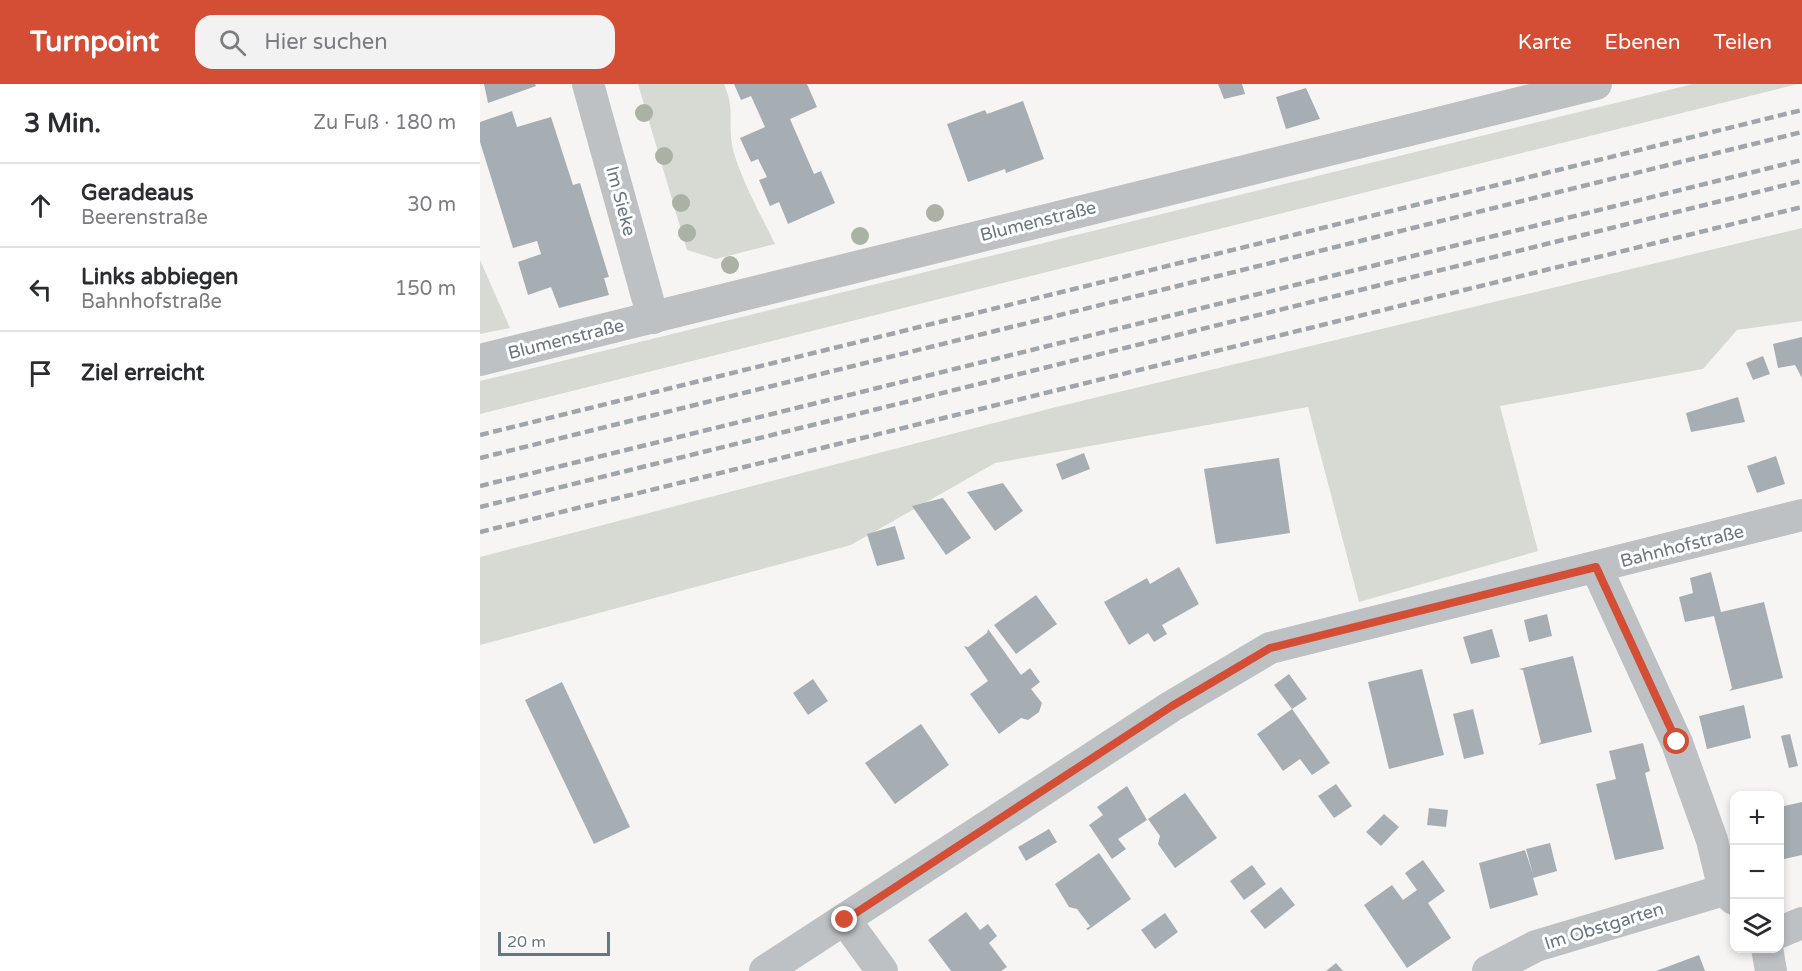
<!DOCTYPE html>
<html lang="de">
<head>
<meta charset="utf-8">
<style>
  :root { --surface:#fff; --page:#f2f2f3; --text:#2b2b33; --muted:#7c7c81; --line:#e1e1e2; --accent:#d34e35 }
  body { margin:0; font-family:"Varela Round",sans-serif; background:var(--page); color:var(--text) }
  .controls { position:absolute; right:18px; bottom:18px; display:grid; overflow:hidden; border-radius:12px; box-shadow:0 3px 9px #0003 }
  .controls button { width:54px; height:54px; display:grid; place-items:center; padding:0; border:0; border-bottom:2px solid var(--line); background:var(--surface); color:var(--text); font:30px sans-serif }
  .scale { position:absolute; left:18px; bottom:15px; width:112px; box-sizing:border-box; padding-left:6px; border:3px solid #677781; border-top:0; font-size:16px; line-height:21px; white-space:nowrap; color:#677781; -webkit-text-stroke:4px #fff; paint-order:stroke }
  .stop { position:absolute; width:18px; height:18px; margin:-14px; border:4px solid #d34e35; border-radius:50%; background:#fff }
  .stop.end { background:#d34e35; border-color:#fff; box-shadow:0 2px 6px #0008 }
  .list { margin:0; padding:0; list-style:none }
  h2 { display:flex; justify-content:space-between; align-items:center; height:78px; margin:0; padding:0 24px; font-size:26px }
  h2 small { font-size:20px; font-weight:400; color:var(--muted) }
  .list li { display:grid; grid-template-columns:39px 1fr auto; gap:18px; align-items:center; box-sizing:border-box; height:84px; padding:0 24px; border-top:2px solid var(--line) }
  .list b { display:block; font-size:22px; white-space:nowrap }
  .list p { margin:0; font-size:20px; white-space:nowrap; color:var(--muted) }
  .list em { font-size:20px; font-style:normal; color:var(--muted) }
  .icon { flex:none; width:33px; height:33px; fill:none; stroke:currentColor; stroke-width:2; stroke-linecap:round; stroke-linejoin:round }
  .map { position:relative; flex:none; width:1322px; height:887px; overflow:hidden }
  header { display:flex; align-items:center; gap:36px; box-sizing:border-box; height:84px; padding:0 30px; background:var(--accent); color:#fff }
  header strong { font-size:28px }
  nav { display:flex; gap:33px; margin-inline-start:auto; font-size:21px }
  .search { width:420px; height:54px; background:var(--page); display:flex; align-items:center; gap:15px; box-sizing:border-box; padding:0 21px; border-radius:18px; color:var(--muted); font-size:22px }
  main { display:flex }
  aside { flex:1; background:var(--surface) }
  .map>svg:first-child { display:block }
  .green { fill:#d6dad2 }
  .building { fill:#a7aeb3 }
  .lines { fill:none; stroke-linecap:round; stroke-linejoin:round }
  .street { stroke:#bdc1c4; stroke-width:32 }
  .rail { stroke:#9fa5aa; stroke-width:4.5; stroke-dasharray:9 4.5; stroke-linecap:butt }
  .tree { fill:#aab1a5 }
  .route { stroke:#d34e35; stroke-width:8 }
  .labels { text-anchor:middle; stroke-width:6; stroke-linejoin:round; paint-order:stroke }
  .street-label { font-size:18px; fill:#677781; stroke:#fff }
</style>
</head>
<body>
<header>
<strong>Turnpoint</strong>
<div class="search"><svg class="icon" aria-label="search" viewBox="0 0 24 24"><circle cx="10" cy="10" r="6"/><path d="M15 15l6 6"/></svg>Hier suchen</div>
<nav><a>Karte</a><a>Ebenen</a><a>Teilen</a></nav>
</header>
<main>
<aside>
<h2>3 Min.<small>Zu Fuß · 180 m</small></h2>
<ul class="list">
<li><svg class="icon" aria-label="ahead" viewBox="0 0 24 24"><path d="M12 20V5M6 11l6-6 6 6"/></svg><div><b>Geradeaus</b><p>Beerenstraße</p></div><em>30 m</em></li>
<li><svg class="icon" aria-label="left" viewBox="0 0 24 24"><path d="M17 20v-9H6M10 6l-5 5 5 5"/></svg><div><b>Links abbiegen</b><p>Bahnhofstraße</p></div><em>150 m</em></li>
<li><svg class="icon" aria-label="arrive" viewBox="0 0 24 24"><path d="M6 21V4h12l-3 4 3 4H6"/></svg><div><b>Ziel erreicht</b></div></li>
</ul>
</aside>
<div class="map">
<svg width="1322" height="887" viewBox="0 0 1322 887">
  <rect width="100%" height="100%" fill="#f6f5f3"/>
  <g class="green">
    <path d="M 158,0 L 244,0 C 255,25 248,37 252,60 C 256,86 283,135 295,160 L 236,175 L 207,166 Z"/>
    <path d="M 1213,0 L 1318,0 L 0,330 L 0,297 Z"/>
    <path d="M 1322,144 L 1322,237 L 1257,246 L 1223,285 L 1020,322 L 1058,467 L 879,518 L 828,323 L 515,379 L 371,461 L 0,561 L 0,473 L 572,324 Z"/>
    <path d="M 0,176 L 30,244 L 0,250 Z"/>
  </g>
  <g class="building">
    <path d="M 4,0 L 55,0 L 56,2 L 8,19 Z"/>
    <path d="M 254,0 L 327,0 L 337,23 L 310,35 L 334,90 L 341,87 L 355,119 L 308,140 L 299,118 L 290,122 L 279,96 L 287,93 L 278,75 L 271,78 L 260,54 L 285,43 L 271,12 L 261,16 Z"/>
    <path d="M 738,0 L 762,0 L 765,10 L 744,15 Z"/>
    <path d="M 826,4 L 840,35 L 806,45 L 796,13 Z"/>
    <path d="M 543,17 L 564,75 L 526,89 L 525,85 L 488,98 L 467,40 L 505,26 L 507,30 Z"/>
    <path d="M 32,27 L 37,43 L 71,33 L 93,101 L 100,99 L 129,193 L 124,194 L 129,211 L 79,224 L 71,203 L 48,211 L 38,178 L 61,170 L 57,157 L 33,164 L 0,58 L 0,38 Z"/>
    <path d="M 1322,253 L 1322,294 L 1315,281 L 1298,284 L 1293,260 Z"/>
    <path d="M 1283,272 L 1290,290 L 1273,296 L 1266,279 Z"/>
    <path d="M 1258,313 L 1265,338 L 1211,348 L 1206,329 Z"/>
    <path d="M 604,369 L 610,385 L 582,396 L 576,380 Z"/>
    <path d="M 1296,372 L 1305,400 L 1277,409 L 1267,382 Z"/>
    <path d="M 799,374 L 810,449 L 736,460 L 724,385 Z"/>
    <path d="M 523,399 L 543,427 L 515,447 L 487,408 Z"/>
    <path d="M 463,414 L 491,454 L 466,471 L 432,422 Z"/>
    <path d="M 415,442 L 425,475 L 397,482 L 387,450 Z"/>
    <path d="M 699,483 L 719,520 L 682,541 L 687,550 L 674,558 L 668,549 L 649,561 L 624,518 L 667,494 L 670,500 Z"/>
    <path d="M 1231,488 L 1241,528 L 1284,518 L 1303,594 L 1249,607 L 1252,604 L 1234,532 L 1205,538 L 1199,513 L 1213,509 L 1210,494 Z"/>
    <path d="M 556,511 L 577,540 L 536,570 L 514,541 Z"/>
    <path d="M 1067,530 L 1072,552 L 1049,558 L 1044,536 Z"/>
    <path d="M 508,545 L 541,591 L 550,584 L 560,598 L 551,605 L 562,619 L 559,628 L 548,636 L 541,634 L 519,650 L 490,610 L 508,597 L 484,562 L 488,563 L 507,549 Z"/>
    <path d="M 1012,545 L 1020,573 L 991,580 L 983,553 Z"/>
    <path d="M 1093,572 L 1112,648 L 1058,661 L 1061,658 L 1043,586 L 1039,585 Z"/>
    <path d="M 942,585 L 964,671 L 909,685 L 888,598 Z"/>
    <path d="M 809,590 L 827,615 L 812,625 L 794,601 Z"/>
    <path d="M 333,595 L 348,617 L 328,631 L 313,609 Z"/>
    <path d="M 82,598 L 150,743 L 114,760 L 45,616 Z"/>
    <path d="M 1264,621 L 1271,654 L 1227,665 L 1219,632 Z"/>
    <path d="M 812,625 L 850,679 L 832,691 L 820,675 L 803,687 L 777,650 Z"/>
    <path d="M 993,625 L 1004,670 L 984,675 L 973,630 Z"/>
    <path d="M 441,640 L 469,681 L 415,720 L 385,679 Z"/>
    <path d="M 1310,650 L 1318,682 L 1309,684 L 1301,652 Z"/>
    <path d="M 1163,659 L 1170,687 L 1165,689 L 1184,765 L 1135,776 L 1116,700 L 1136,695 L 1129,667 Z"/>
    <path d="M 856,700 L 872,722 L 854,734 L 838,712 Z"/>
    <path d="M 647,702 L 667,736 L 638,755 L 646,765 L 632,775 L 609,741 L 623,731 L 617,723 Z"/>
    <path d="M 705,709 L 737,754 L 695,784 L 678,760 L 680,752 L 668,735 Z"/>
    <path d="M 1322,718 L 1322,771 L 1300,776 L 1300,723 Z"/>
    <path d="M 949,724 L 968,726 L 966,743 L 947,741 Z"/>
    <path d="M 904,730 L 919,743 L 901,762 L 886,748 Z"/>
    <path d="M 569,745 L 577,758 L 546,777 L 538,763 Z"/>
    <path d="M 1070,759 L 1077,787 L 1053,794 L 1058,811 L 1010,825 L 999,779 L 1045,766 L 1053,790 L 1046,765 Z"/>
    <path d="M 619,769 L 651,815 L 608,846 L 606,845 L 610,842 L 597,825 L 589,823 L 575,800 Z"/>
    <path d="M 943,776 L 965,807 L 948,819 L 971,854 L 927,884 L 884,821 L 912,801 L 923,816 L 937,806 L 925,789 Z"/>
    <path d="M 772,781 L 786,800 L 764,816 L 750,797 Z"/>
    <path d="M 801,803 L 815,821 L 785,845 L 770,827 Z"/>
    <path d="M 486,828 L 500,846 L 508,840 L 517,852 L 509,859 L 527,883 L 521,887 L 471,887 L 448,856 Z"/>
    <path d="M 685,829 L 698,848 L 675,865 L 661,846 Z"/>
    <path d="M 1219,871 L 1225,887 L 1176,887 Z"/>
    <path d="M 856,879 L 863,887 L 846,887 Z"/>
  </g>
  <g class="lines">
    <g class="street">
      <path d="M 108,0 L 173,234"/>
      <path d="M 0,276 L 1116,0"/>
      <path d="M 1116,483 L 1197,659 L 1232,756 L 1244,806 L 1254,815"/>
      <path d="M 365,836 L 402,887"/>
      <path d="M 1300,848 L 1322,839"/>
      <path d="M 1287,864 L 1291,887"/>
      <path d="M 285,887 L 692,622 L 790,564 L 1322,431"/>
      <path d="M 1008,887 L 1056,862 L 1244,806"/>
    </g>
    <g class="rail">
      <path d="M 0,351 L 1322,26"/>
      <path d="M 0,374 L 1322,48"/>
      <path d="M 0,402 L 1322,76"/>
      <path d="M 0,423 L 1322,97"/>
      <path d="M 0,448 L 1322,123"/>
    </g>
  </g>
  <g class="tree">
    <circle cx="164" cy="29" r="9"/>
    <circle cx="184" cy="72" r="9"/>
    <circle cx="201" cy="119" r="9"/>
    <circle cx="455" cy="129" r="9"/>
    <circle cx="207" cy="149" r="9"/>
    <circle cx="380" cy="152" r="9"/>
    <circle cx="250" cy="181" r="9"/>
  </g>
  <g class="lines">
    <path class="route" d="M 365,836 L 692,622 L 790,564 L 1116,483 L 1197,658"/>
  </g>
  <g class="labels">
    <g class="street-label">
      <text transform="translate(141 117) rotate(75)" y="6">Im Sieke</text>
      <text transform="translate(558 137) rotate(-14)" y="6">Blumenstraße</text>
      <text transform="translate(86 255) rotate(-14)" y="6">Blumenstraße</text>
      <text transform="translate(1202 462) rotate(-14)" y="6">Bahnhofstraße</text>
      <text transform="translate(1124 842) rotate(-17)" y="6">Im Obstgarten</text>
    </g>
  </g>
</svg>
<div class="controls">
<button>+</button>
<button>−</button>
<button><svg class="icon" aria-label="layers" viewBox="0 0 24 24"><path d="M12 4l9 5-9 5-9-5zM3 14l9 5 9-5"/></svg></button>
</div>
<div class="scale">20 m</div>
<div class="stop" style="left:1197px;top:658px"></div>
<div class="stop end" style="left:365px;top:836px"></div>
</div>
</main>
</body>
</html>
